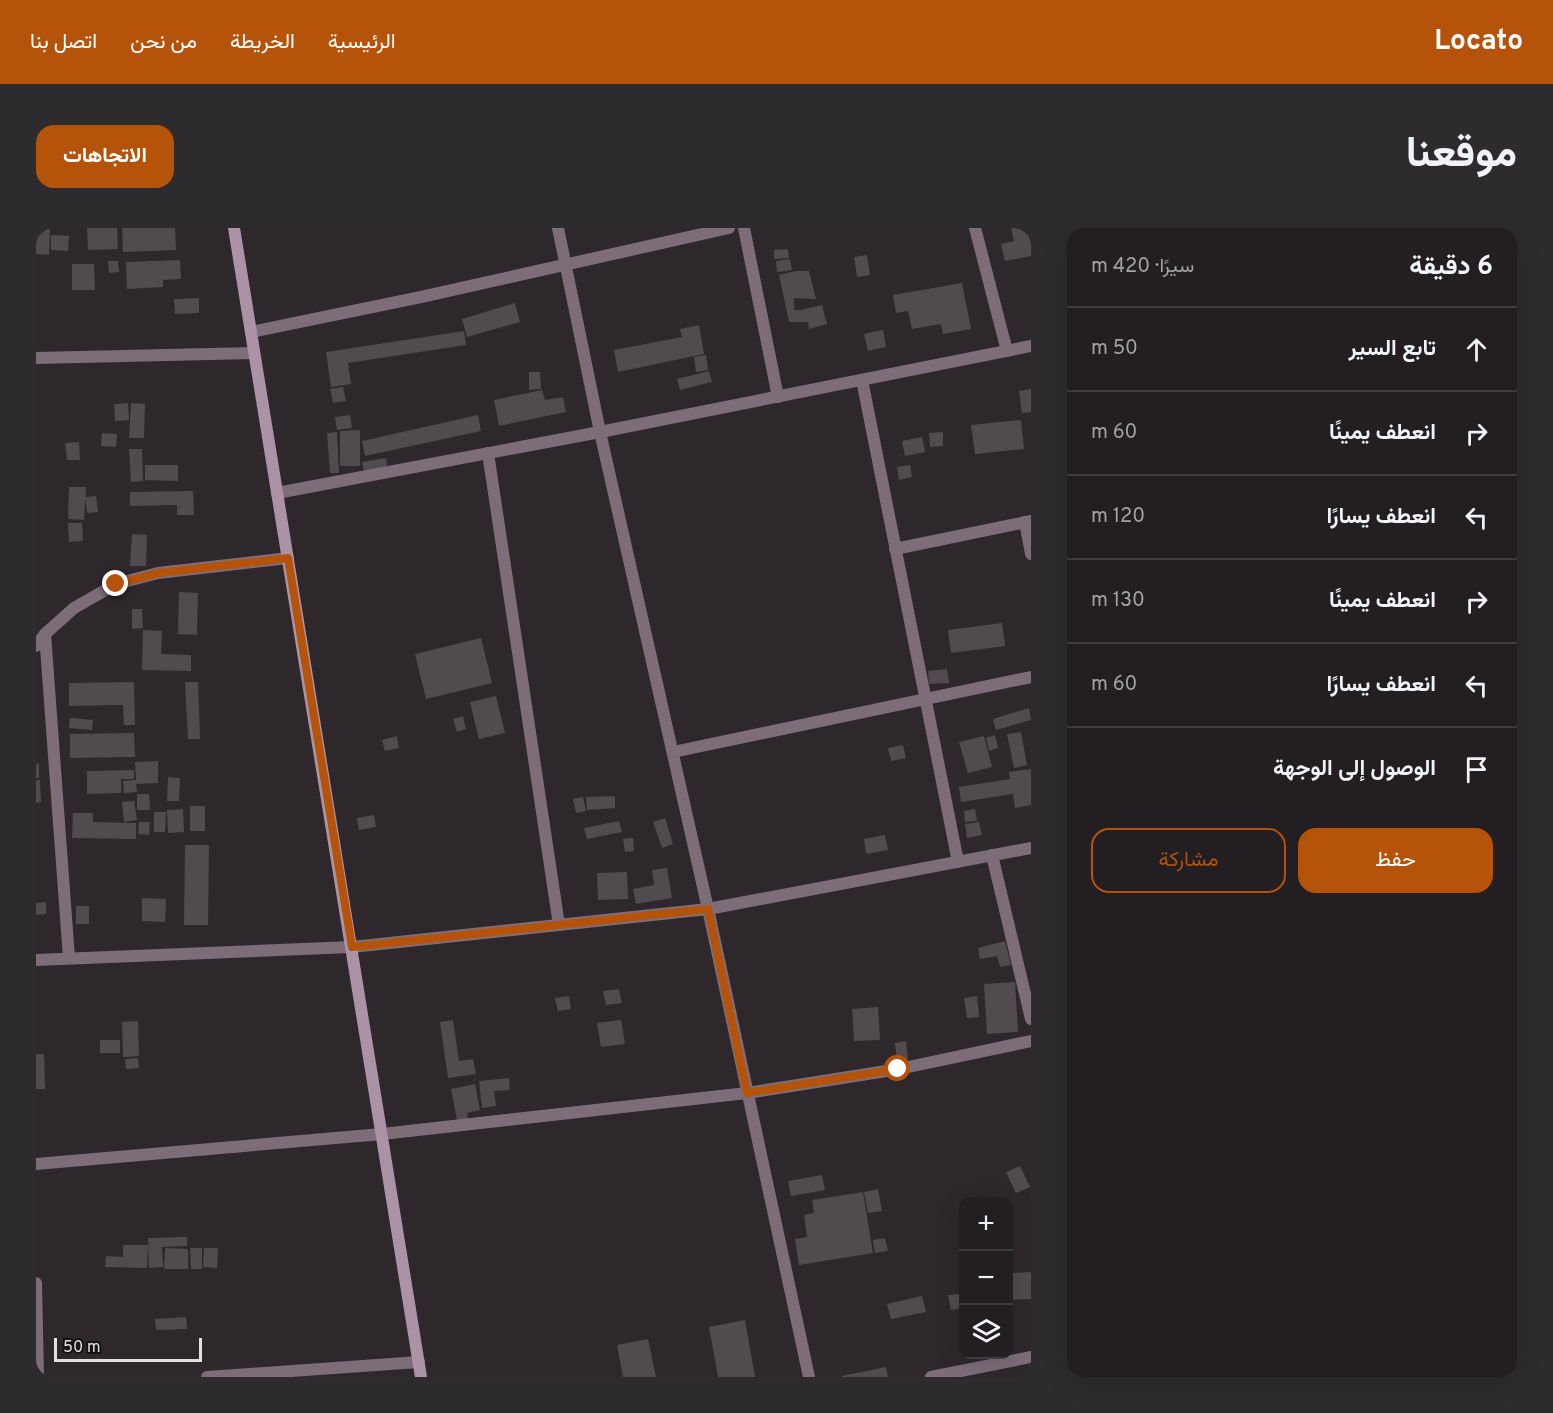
<!DOCTYPE html>
<html lang="ar">
<head>
<meta charset="utf-8">
<style>
  :root { --surface:#221e22; --page:#2e2b2f; --text:#f1f3f6; --muted:#a2a2a5; --line:#3f3c40; --accent:#b45309 }
  body { margin:0; font-family:Overpass,Vazirmatn,sans-serif; background:var(--page); color:var(--text); direction:rtl }
  .controls { position:absolute; right:18px; bottom:18px; display:grid; overflow:hidden; border-radius:12px; box-shadow:0 6px 24px #0002 }
  .controls button { width:54px; height:54px; display:grid; place-items:center; padding:0; border:0; border-bottom:2px solid var(--line); background:var(--surface); color:var(--text); font:30px sans-serif }
  .scale { position:absolute; left:18px; bottom:15px; width:148px; box-sizing:border-box; padding-left:6px; border:3px solid #e3dfe2; border-top:0; font-size:16px; line-height:21px; white-space:nowrap; color:#e3dfe2; -webkit-text-stroke:4px #151214; paint-order:stroke }
  .stop { position:absolute; width:18px; height:18px; margin:-14px; border:4px solid #b45309; border-radius:50%; background:#fff }
  .stop.end { background:#b45309; border-color:#fff; box-shadow:0 2px 6px #0008 }
  .list { margin:0; padding:0; list-style:none }
  h2 { display:flex; justify-content:space-between; align-items:center; height:78px; margin:0; padding:0 24px; font-size:26px }
  h2 small { font-size:20px; font-weight:400; color:var(--muted) }
  .list li { display:grid; grid-template-columns:39px 1fr auto; gap:18px; align-items:center; box-sizing:border-box; height:84px; padding:0 24px; border-top:2px solid var(--line) }
  .list b { display:block; font-size:22px; white-space:nowrap }
  .list em { font-size:20px; font-style:normal; color:var(--muted) }
  .actions { display:flex; gap:12px; padding:18px 24px }
  .actions a { flex:1; padding:14px 0; border:2px solid var(--accent); border-radius:18px; text-align:center; font-size:21px; color:var(--accent) }
  .actions .main { background:var(--accent); color:#fff }
  .icon { flex:none; width:33px; height:33px; fill:none; stroke:currentColor; stroke-width:2; stroke-linecap:round; stroke-linejoin:round }
  .map { position:relative; flex:none; width:995px; height:1149px; overflow:hidden; direction:ltr; border-radius:18px }
  header { display:flex; align-items:center; gap:36px; box-sizing:border-box; height:84px; padding:0 30px; background:var(--accent); color:#fff }
  header strong { font-size:28px }
  nav { display:flex; gap:33px; margin-inline-start:auto; font-size:21px }
  .intro { display:flex; align-items:center; justify-content:space-between; box-sizing:border-box; height:144px; padding:0 36px }
  h1 { margin:0; font-size:42px }
  .button { padding:15px 27px; border-radius:18px; background:var(--accent); color:#fff; font-size:21px; font-weight:700 }
  main { display:flex; gap:36px; padding:0 36px }
  aside { flex:1; background:var(--surface); border-radius:18px; box-shadow:0 6px 24px #0002 }
  .map>svg:first-child { display:block }
  .building { fill:#514a4f }
  .lines { fill:none; stroke-linecap:round; stroke-linejoin:round }
  .street { stroke:#7c6d79; stroke-width:12 }
  .secondary { stroke:#ab93a5; stroke-width:12 }
  .route { stroke:#b45309; stroke-width:8 }
</style>
</head>
<body>
<header>
<strong>Locato</strong>
<nav><a>الرئيسية</a><a>الخريطة</a><a>من نحن</a><a>اتصل بنا</a></nav>
</header>
<div class="intro"><h1>موقعنا</h1><a class="button">الاتجاهات</a></div>
<main>
<aside>
<h2>6 دقيقة<small>سيرًا · 420 m</small></h2>
<ul class="list">
<li><svg class="icon" aria-label="ahead" viewBox="0 0 24 24"><path d="M12 20V5M6 11l6-6 6 6"/></svg><div><b>تابع السير</b></div><em>50 m</em></li>
<li><svg class="icon" aria-label="right" viewBox="0 0 24 24"><path d="M7 20v-9h11M14 6l5 5-5 5"/></svg><div><b>انعطف يمينًا</b></div><em>60 m</em></li>
<li><svg class="icon" aria-label="left" viewBox="0 0 24 24"><path d="M17 20v-9H6M10 6l-5 5 5 5"/></svg><div><b>انعطف يسارًا</b></div><em>120 m</em></li>
<li><svg class="icon" aria-label="right" viewBox="0 0 24 24"><path d="M7 20v-9h11M14 6l5 5-5 5"/></svg><div><b>انعطف يمينًا</b></div><em>130 m</em></li>
<li><svg class="icon" aria-label="left" viewBox="0 0 24 24"><path d="M17 20v-9H6M10 6l-5 5 5 5"/></svg><div><b>انعطف يسارًا</b></div><em>60 m</em></li>
<li><svg class="icon" aria-label="arrive" viewBox="0 0 24 24"><path d="M6 21V4h12l-3 4 3 4H6"/></svg><div><b>الوصول إلى الوجهة</b></div></li>
</ul>
<div class="actions"><a class="main">حفظ</a><a>مشاركة</a></div>
</aside>
<div class="map">
<svg width="995" height="1149" viewBox="0 0 995 1149">
  <rect width="100%" height="100%" fill="#2e282d"/>
  <g class="building">
    <path d="M 51,0 L 81,0 L 82,21 L 52,22 Z"/>
    <path d="M 86,0 L 139,0 L 140,22 L 87,24 Z"/>
    <path d="M 975,0 L 995,0 L 995,28 L 969,33 L 965,16 L 978,13 Z"/>
    <path d="M 0,1 L 14,1 L 13,27 L 0,26 Z"/>
    <path d="M 15,7 L 33,8 L 32,23 L 15,22 Z"/>
    <path d="M 752,21 L 753,30 L 738,31 L 738,22 Z"/>
    <path d="M 831,27 L 834,47 L 821,49 L 818,29 Z"/>
    <path d="M 754,31 L 756,42 L 741,44 L 740,33 Z"/>
    <path d="M 144,32 L 145,51 L 127,52 L 127,59 L 91,61 L 90,34 Z"/>
    <path d="M 72,33 L 82,33 L 83,44 L 73,45 Z"/>
    <path d="M 36,36 L 58,36 L 59,62 L 36,62 Z"/>
    <path d="M 760,43 L 773,43 L 780,71 L 758,70 L 758,82 L 765,82 L 786,77 L 791,96 L 773,101 L 772,94 L 753,94 L 743,47 Z"/>
    <path d="M 926,55 L 935,101 L 907,106 L 905,96 L 876,101 L 872,83 L 860,85 L 857,67 Z"/>
    <path d="M 163,70 L 163,85 L 139,86 L 138,71 Z"/>
    <path d="M 479,75 L 484,94 L 431,109 L 426,91 Z"/>
    <path d="M 663,97 L 668,126 L 582,144 L 578,122 L 646,109 L 644,101 Z"/>
    <path d="M 847,102 L 850,119 L 832,123 L 828,106 Z"/>
    <path d="M 428,103 L 430,117 L 312,135 L 315,156 L 295,159 L 290,124 Z"/>
    <path d="M 670,127 L 672,142 L 660,144 L 658,129 Z"/>
    <path d="M 673,143 L 676,154 L 644,162 L 641,151 Z"/>
    <path d="M 493,144 L 504,144 L 505,161 L 493,162 Z"/>
    <path d="M 307,159 L 310,173 L 297,175 L 294,161 Z"/>
    <path d="M 995,161 L 995,184 L 986,185 L 983,163 Z"/>
    <path d="M 506,162 L 509,172 L 527,169 L 530,184 L 463,198 L 458,172 Z"/>
    <path d="M 92,175 L 93,192 L 79,193 L 78,176 Z"/>
    <path d="M 95,175 L 109,176 L 108,210 L 93,210 Z"/>
    <path d="M 314,187 L 316,200 L 301,202 L 299,189 Z"/>
    <path d="M 442,187 L 445,203 L 329,228 L 326,213 Z"/>
    <path d="M 985,192 L 988,221 L 939,226 L 935,197 Z"/>
    <path d="M 324,202 L 324,238 L 304,238 L 304,203 Z"/>
    <path d="M 301,204 L 303,245 L 294,245 L 291,205 Z"/>
    <path d="M 907,204 L 907,218 L 894,219 L 893,205 Z"/>
    <path d="M 66,205 L 81,206 L 80,219 L 65,218 Z"/>
    <path d="M 886,209 L 889,224 L 869,228 L 866,213 Z"/>
    <path d="M 43,214 L 44,232 L 31,232 L 29,215 Z"/>
    <path d="M 93,221 L 106,221 L 107,253 L 95,254 Z"/>
    <path d="M 350,230 L 352,243 L 329,247 L 326,234 Z"/>
    <path d="M 109,237 L 142,237 L 142,253 L 109,252 Z"/>
    <path d="M 874,237 L 876,249 L 863,252 L 861,239 Z"/>
    <path d="M 33,259 L 50,259 L 48,292 L 32,291 Z"/>
    <path d="M 157,263 L 158,287 L 141,287 L 141,277 L 94,278 L 94,264 Z"/>
    <path d="M 60,268 L 62,284 L 51,285 L 49,269 Z"/>
    <path d="M 32,295 L 46,295 L 47,313 L 33,314 Z"/>
    <path d="M 96,306 L 111,307 L 110,338 L 94,338 Z"/>
    <path d="M 143,364 L 162,365 L 161,407 L 142,406 Z"/>
    <path d="M 96,381 L 106,381 L 107,400 L 96,401 Z"/>
    <path d="M 966,395 L 969,418 L 915,425 L 912,402 Z"/>
    <path d="M 107,402 L 126,403 L 125,426 L 155,427 L 155,443 L 106,442 Z"/>
    <path d="M 445,410 L 456,455 L 390,471 L 379,426 Z"/>
    <path d="M 911,441 L 913,455 L 893,456 L 892,443 Z"/>
    <path d="M 98,454 L 99,497 L 88,497 L 87,477 L 33,478 L 33,455 Z"/>
    <path d="M 149,454 L 162,454 L 164,511 L 152,511 Z"/>
    <path d="M 460,468 L 469,505 L 443,511 L 434,474 Z"/>
    <path d="M 993,480 L 995,492 L 960,502 L 957,491 Z"/>
    <path d="M 427,488 L 430,501 L 421,504 L 417,491 Z"/>
    <path d="M 34,490 L 57,492 L 56,502 L 33,500 Z"/>
    <path d="M 985,504 L 991,537 L 978,540 L 971,506 Z"/>
    <path d="M 98,505 L 99,529 L 34,530 L 34,506 Z"/>
    <path d="M 959,507 L 962,520 L 953,523 L 950,510 Z"/>
    <path d="M 361,508 L 363,520 L 349,523 L 346,512 Z"/>
    <path d="M 948,508 L 956,539 L 932,545 L 923,514 Z"/>
    <path d="M 867,517 L 870,530 L 855,533 L 852,520 Z"/>
    <path d="M 122,533 L 122,555 L 100,556 L 101,564 L 88,565 L 87,553 L 100,552 L 99,534 Z"/>
    <path d="M 3,535 L 3,550 L 0,550 L 0,536 Z"/>
    <path d="M 995,541 L 995,577 L 979,580 L 977,566 L 925,574 L 923,559 L 974,551 L 973,544 Z"/>
    <path d="M 98,542 L 98,551 L 85,551 L 85,565 L 51,566 L 51,543 Z"/>
    <path d="M 132,549 L 144,550 L 143,573 L 131,573 Z"/>
    <path d="M 0,552 L 4,552 L 5,574 L 0,575 Z"/>
    <path d="M 101,566 L 113,566 L 114,582 L 101,582 Z"/>
    <path d="M 579,568 L 579,580 L 551,582 L 550,569 Z"/>
    <path d="M 547,569 L 550,583 L 540,585 L 537,571 Z"/>
    <path d="M 98,573 L 101,592 L 88,594 L 86,574 Z"/>
    <rect x="154" y="578" width="15" height="25"/>
    <path d="M 147,581 L 148,604 L 132,605 L 131,582 Z"/>
    <path d="M 939,581 L 941,593 L 929,594 L 928,583 Z"/>
    <path d="M 118,584 L 130,584 L 129,604 L 118,604 Z"/>
    <path d="M 37,585 L 57,585 L 57,594 L 100,595 L 100,611 L 36,610 Z"/>
    <path d="M 338,587 L 340,599 L 323,602 L 321,590 Z"/>
    <path d="M 629,590 L 637,616 L 626,620 L 617,594 Z"/>
    <path d="M 583,593 L 586,604 L 551,611 L 548,600 Z"/>
    <path d="M 103,594 L 114,594 L 113,607 L 102,606 Z"/>
    <path d="M 943,594 L 946,607 L 931,610 L 929,596 Z"/>
    <path d="M 849,607 L 852,622 L 830,626 L 828,611 Z"/>
    <path d="M 597,610 L 598,623 L 589,624 L 587,611 Z"/>
    <path d="M 149,617 L 173,617 L 172,697 L 148,697 Z"/>
    <path d="M 631,640 L 636,670 L 600,676 L 597,661 L 618,657 L 616,642 Z"/>
    <path d="M 591,644 L 592,671 L 562,672 L 561,645 Z"/>
    <path d="M 106,670 L 130,671 L 129,694 L 106,693 Z"/>
    <path d="M 10,674 L 10,686 L 0,687 L 0,675 Z"/>
    <rect x="40" y="678" width="13" height="18"/>
    <path d="M 969,713 L 975,737 L 964,739 L 961,728 L 944,731 L 942,720 Z"/>
    <path d="M 979,754 L 982,804 L 951,806 L 948,756 Z"/>
    <path d="M 583,761 L 586,775 L 570,777 L 567,763 Z"/>
    <path d="M 533,768 L 535,781 L 522,783 L 519,770 Z"/>
    <path d="M 941,768 L 943,789 L 931,790 L 928,770 Z"/>
    <path d="M 842,779 L 844,812 L 818,813 L 816,781 Z"/>
    <path d="M 417,792 L 423,833 L 437,831 L 440,846 L 412,850 L 404,794 Z"/>
    <path d="M 585,792 L 589,816 L 565,819 L 561,795 Z"/>
    <path d="M 102,793 L 103,828 L 87,829 L 86,794 Z"/>
    <rect x="64" y="812" width="20" height="13"/>
    <path d="M 870,813 L 872,831 L 861,833 L 859,815 Z"/>
    <path d="M 0,826 L 8,826 L 9,861 L 0,861 Z"/>
    <path d="M 102,830 L 103,840 L 90,841 L 89,831 Z"/>
    <path d="M 473,850 L 474,862 L 458,863 L 460,878 L 446,880 L 443,853 Z"/>
    <path d="M 439,856 L 444,882 L 431,885 L 434,901 L 423,903 L 415,861 Z"/>
    <path d="M 984,938 L 994,959 L 980,965 L 970,944 Z"/>
    <path d="M 786,947 L 789,962 L 755,968 L 752,953 Z"/>
    <path d="M 842,961 L 846,983 L 832,985 L 828,964 Z"/>
    <path d="M 827,964 L 837,1025 L 763,1037 L 759,1011 L 771,1009 L 768,987 L 778,985 L 776,972 Z"/>
    <path d="M 151,1009 L 151,1018 L 125,1019 L 126,1020 L 127,1039 L 113,1040 L 112,1010 Z"/>
    <path d="M 849,1010 L 852,1023 L 839,1025 L 837,1012 Z"/>
    <path d="M 87,1017 L 112,1017 L 111,1040 L 69,1039 L 70,1028 L 87,1029 Z"/>
    <path d="M 129,1020 L 152,1021 L 152,1041 L 128,1041 Z"/>
    <path d="M 154,1020 L 166,1020 L 166,1041 L 155,1041 Z"/>
    <path d="M 168,1020 L 182,1020 L 181,1040 L 167,1039 Z"/>
    <path d="M 995,1044 L 995,1071 L 972,1072 L 972,1045 Z"/>
    <path d="M 924,1066 L 926,1080 L 915,1082 L 912,1067 Z"/>
    <path d="M 886,1068 L 890,1084 L 855,1091 L 851,1076 Z"/>
    <path d="M 150,1089 L 151,1101 L 120,1102 L 119,1091 Z"/>
    <path d="M 709,1092 L 719,1149 L 682,1149 L 673,1099 Z"/>
    <path d="M 612,1111 L 620,1149 L 587,1149 L 581,1117 Z"/>
    <path d="M 850,1139 L 852,1149 L 806,1149 L 806,1148 Z"/>
  </g>
  <g class="lines">
    <g class="street">
      <path d="M 522,0 L 564,204 L 672,681 L 773,1149"/>
      <path d="M 708,0 L 742,169"/>
      <path d="M 939,0 L 971,123"/>
      <path d="M 215,104 L 385,69 L 693,0"/>
      <path d="M 0,130 L 218,125"/>
      <path d="M 826,152 L 922,634"/>
      <path d="M 452,225 L 523,697"/>
      <path d="M 241,265 L 564,204 L 995,118"/>
      <path d="M 989,294 L 995,326"/>
      <path d="M 859,321 L 995,293"/>
      <path d="M 9,406 L 33,730"/>
      <path d="M 0,418 L 9,406 L 38,380 L 80,356 L 122,345 L 252,330"/>
      <path d="M 637,524 L 995,449"/>
      <path d="M 956,627 L 995,791"/>
      <path d="M 0,732 L 316,719 L 672,681 L 995,620"/>
      <path d="M 0,936 L 346,906 L 711,865 L 863,841 L 995,813"/>
      <path d="M 0,1055 L 2,1149"/>
      <path d="M 171,1149 L 383,1134"/>
      <path d="M 895,1149 L 995,1129"/>
    </g>
    <path class="secondary" d="M 198,0 L 385,1149"/>
  </g>
  <g class="lines">
    <path class="route" d="M 80,356 L 123,345 L 252,330 L 316,719 L 672,681 L 711,865 L 862,841"/>
  </g>
</svg>
<div class="controls">
<button>+</button>
<button>−</button>
<button><svg class="icon" aria-label="layers" viewBox="0 0 24 24"><path d="M12 4l9 5-9 5-9-5zM3 14l9 5 9-5"/></svg></button>
</div>
<div class="scale">50 m</div>
<div class="stop" style="left:862px;top:841px"></div>
<div class="stop end" style="left:80px;top:356px"></div>
</div>
</main>
</body>
</html>
